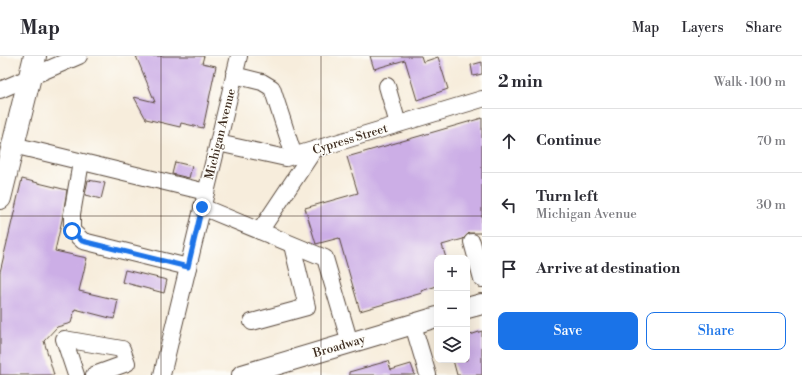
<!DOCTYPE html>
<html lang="en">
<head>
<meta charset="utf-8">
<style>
  :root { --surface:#fff; --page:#f2f2f3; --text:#2b2b33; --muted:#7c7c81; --line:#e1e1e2; --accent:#1a73e8 }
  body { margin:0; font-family:"Libre Bodoni",serif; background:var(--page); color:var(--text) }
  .controls { position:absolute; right:12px; bottom:12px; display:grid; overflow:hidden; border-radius:8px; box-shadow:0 4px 16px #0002 }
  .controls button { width:36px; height:36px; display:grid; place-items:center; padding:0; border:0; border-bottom:1px solid var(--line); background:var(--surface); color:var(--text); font:20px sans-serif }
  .stop { position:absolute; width:12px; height:12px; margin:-9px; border:3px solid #1a73e8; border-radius:50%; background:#fff }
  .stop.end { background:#1a73e8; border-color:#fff; box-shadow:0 1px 4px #0008 }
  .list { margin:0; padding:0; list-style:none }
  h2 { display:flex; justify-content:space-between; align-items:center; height:52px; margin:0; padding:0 16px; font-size:17px }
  h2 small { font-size:13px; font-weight:400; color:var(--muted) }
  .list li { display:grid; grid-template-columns:26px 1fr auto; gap:12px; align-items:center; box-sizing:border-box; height:64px; padding:0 16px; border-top:1px solid var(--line) }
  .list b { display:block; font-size:15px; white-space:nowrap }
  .list p { margin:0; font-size:13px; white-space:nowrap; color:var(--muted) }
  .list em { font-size:13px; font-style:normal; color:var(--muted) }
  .actions { display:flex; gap:8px; padding:12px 16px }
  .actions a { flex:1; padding:9px 0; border:1px solid var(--accent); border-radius:8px; text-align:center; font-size:14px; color:var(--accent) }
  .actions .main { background:var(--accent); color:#fff }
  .icon { flex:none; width:22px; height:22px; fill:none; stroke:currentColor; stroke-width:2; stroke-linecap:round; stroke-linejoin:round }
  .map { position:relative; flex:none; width:482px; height:319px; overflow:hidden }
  header { display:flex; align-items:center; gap:24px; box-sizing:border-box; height:56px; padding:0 20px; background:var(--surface); border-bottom:1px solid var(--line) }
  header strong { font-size:19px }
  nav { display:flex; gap:22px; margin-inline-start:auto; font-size:14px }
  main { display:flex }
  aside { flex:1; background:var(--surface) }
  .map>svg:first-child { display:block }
  .building { fill:#ccaee6 }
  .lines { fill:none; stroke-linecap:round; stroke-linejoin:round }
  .minor-casing { stroke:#57473a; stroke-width:18 }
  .major-casing { stroke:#57473a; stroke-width:22 }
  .highway-casing { stroke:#57473a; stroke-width:24 }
  .minor { stroke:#fff; stroke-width:16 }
  .major { stroke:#fff; stroke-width:20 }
  .highway { stroke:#fff; stroke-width:22 }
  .route { stroke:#1a73e8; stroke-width:5 }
  .grid { fill:none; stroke:#3b2a1e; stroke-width:1; stroke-opacity:0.55 }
  .labels { text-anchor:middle; stroke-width:3; stroke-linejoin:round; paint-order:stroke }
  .street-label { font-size:12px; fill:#3b2a1e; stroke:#fdfcf7 }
</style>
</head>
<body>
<header>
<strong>Map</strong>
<nav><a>Map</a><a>Layers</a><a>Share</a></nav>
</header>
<main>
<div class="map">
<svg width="482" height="319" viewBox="0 0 482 319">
  <rect width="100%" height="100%" fill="#fdfcf7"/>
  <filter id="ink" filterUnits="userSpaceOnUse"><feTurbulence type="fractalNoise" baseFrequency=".025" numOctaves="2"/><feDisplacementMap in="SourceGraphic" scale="8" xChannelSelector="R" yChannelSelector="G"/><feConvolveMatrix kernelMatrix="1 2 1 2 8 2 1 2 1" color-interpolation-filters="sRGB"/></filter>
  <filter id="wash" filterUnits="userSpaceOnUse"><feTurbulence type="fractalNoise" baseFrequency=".012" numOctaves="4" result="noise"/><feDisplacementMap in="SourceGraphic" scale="16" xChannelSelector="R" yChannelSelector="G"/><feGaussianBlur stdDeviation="0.9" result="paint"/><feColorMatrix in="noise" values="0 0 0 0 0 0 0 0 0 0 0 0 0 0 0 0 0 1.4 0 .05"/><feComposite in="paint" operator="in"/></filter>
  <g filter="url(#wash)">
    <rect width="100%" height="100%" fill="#f7eddc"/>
    <g id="blocks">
      <g class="building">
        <path d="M 136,0 L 204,0 L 202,7 L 216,10 L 203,72 L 181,67 L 180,71 L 146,63 L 134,41 L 155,46 Z"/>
        <path d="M 370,0 L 421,0 L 423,6 L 438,1 L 448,33 L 417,44 L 405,4 L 374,13 Z"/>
        <path d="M 482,6 L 482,18 L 473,20 L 471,9 Z"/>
        <path d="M 482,62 L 482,177 L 469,177 L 463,183 L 442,189 L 446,202 L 437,202 L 437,230 L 421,235 L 422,237 L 360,255 L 339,182 L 316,188 L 305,152 L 358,137 L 347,101 Z"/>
        <path d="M 175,106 L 192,110 L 189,122 L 172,118 Z"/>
        <path d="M 22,123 L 67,134 L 62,164 L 55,195 L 87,202 L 79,235 L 118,244 L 114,263 L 75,253 L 71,267 L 57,271 L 44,285 L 54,319 L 0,319 L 0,216 Z"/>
        <path d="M 88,124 L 105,127 L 101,143 L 85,139 Z"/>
        <path d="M 125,214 L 167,224 L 164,237 L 122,226 Z"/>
        <path d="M 482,275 L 482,319 L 457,319 L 453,304 L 467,304 L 467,280 Z"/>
        <path d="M 388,305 L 391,314 L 411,308 L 415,319 L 349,319 L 349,316 Z"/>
      </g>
    </g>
  </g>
  <g filter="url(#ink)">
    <use href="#blocks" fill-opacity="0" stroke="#57473a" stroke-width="1"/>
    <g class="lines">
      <g class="minor-casing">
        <g id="minor">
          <path d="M 234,19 L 262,26 L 272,32 L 294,100"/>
          <path d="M 387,30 L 398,68"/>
          <path d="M 0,34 L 79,0"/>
          <path d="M 218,87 L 286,102 L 482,43"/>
          <path d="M 13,89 L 206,136"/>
          <path d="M 81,106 L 72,158 L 72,175 L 83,185 L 188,211"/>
          <path d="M 202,151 L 325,202 L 350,287"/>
          <path d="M 260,175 L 314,94"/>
          <path d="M 472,186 L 482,223"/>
          <path d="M 252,266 L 307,251 L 292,189"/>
          <path d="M 413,269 L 428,319"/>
          <path d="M 76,319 L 64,283 L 122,293 L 127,307 L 94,319"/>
          <path d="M 162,319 L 239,0"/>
        </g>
      </g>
      <g class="major-casing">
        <g id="major">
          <path d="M 467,252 L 482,248"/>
          <path d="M 242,319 L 437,261"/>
        </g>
      </g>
      <g class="highway-casing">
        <path id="highway" d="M 0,142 L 35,0"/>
      </g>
      <use href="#minor" class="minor"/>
      <use href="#major" class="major"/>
      <use href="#highway" class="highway"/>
    </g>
  </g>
  <g class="lines" filter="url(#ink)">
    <path class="route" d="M 72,175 L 82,185 L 188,211 L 202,151"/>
  </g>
  <path class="grid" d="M 161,0 L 161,319M 321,0 L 321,319M 0,160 L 482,160"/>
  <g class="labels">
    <g class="street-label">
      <text transform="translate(220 78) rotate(-76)" y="4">Michigan Avenue</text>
      <text transform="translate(350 83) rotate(-17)" y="4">Cypress Street</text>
      <text transform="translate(339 290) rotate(-16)" y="4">Broadway</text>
    </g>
  </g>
</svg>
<div class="controls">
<button>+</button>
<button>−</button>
<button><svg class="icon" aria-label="layers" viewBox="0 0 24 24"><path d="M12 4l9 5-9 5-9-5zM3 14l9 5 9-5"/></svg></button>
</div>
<div class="stop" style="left:72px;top:175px"></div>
<div class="stop end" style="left:202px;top:151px"></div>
</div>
<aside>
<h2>2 min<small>Walk · 100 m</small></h2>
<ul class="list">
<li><svg class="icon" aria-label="ahead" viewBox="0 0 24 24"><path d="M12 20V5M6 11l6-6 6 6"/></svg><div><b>Continue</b></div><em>70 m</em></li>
<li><svg class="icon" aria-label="left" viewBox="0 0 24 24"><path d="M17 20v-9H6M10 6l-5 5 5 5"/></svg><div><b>Turn left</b><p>Michigan Avenue</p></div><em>30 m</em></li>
<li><svg class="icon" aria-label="arrive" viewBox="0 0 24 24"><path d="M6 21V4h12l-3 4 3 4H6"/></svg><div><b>Arrive at destination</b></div></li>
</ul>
<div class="actions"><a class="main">Save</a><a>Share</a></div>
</aside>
</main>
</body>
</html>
